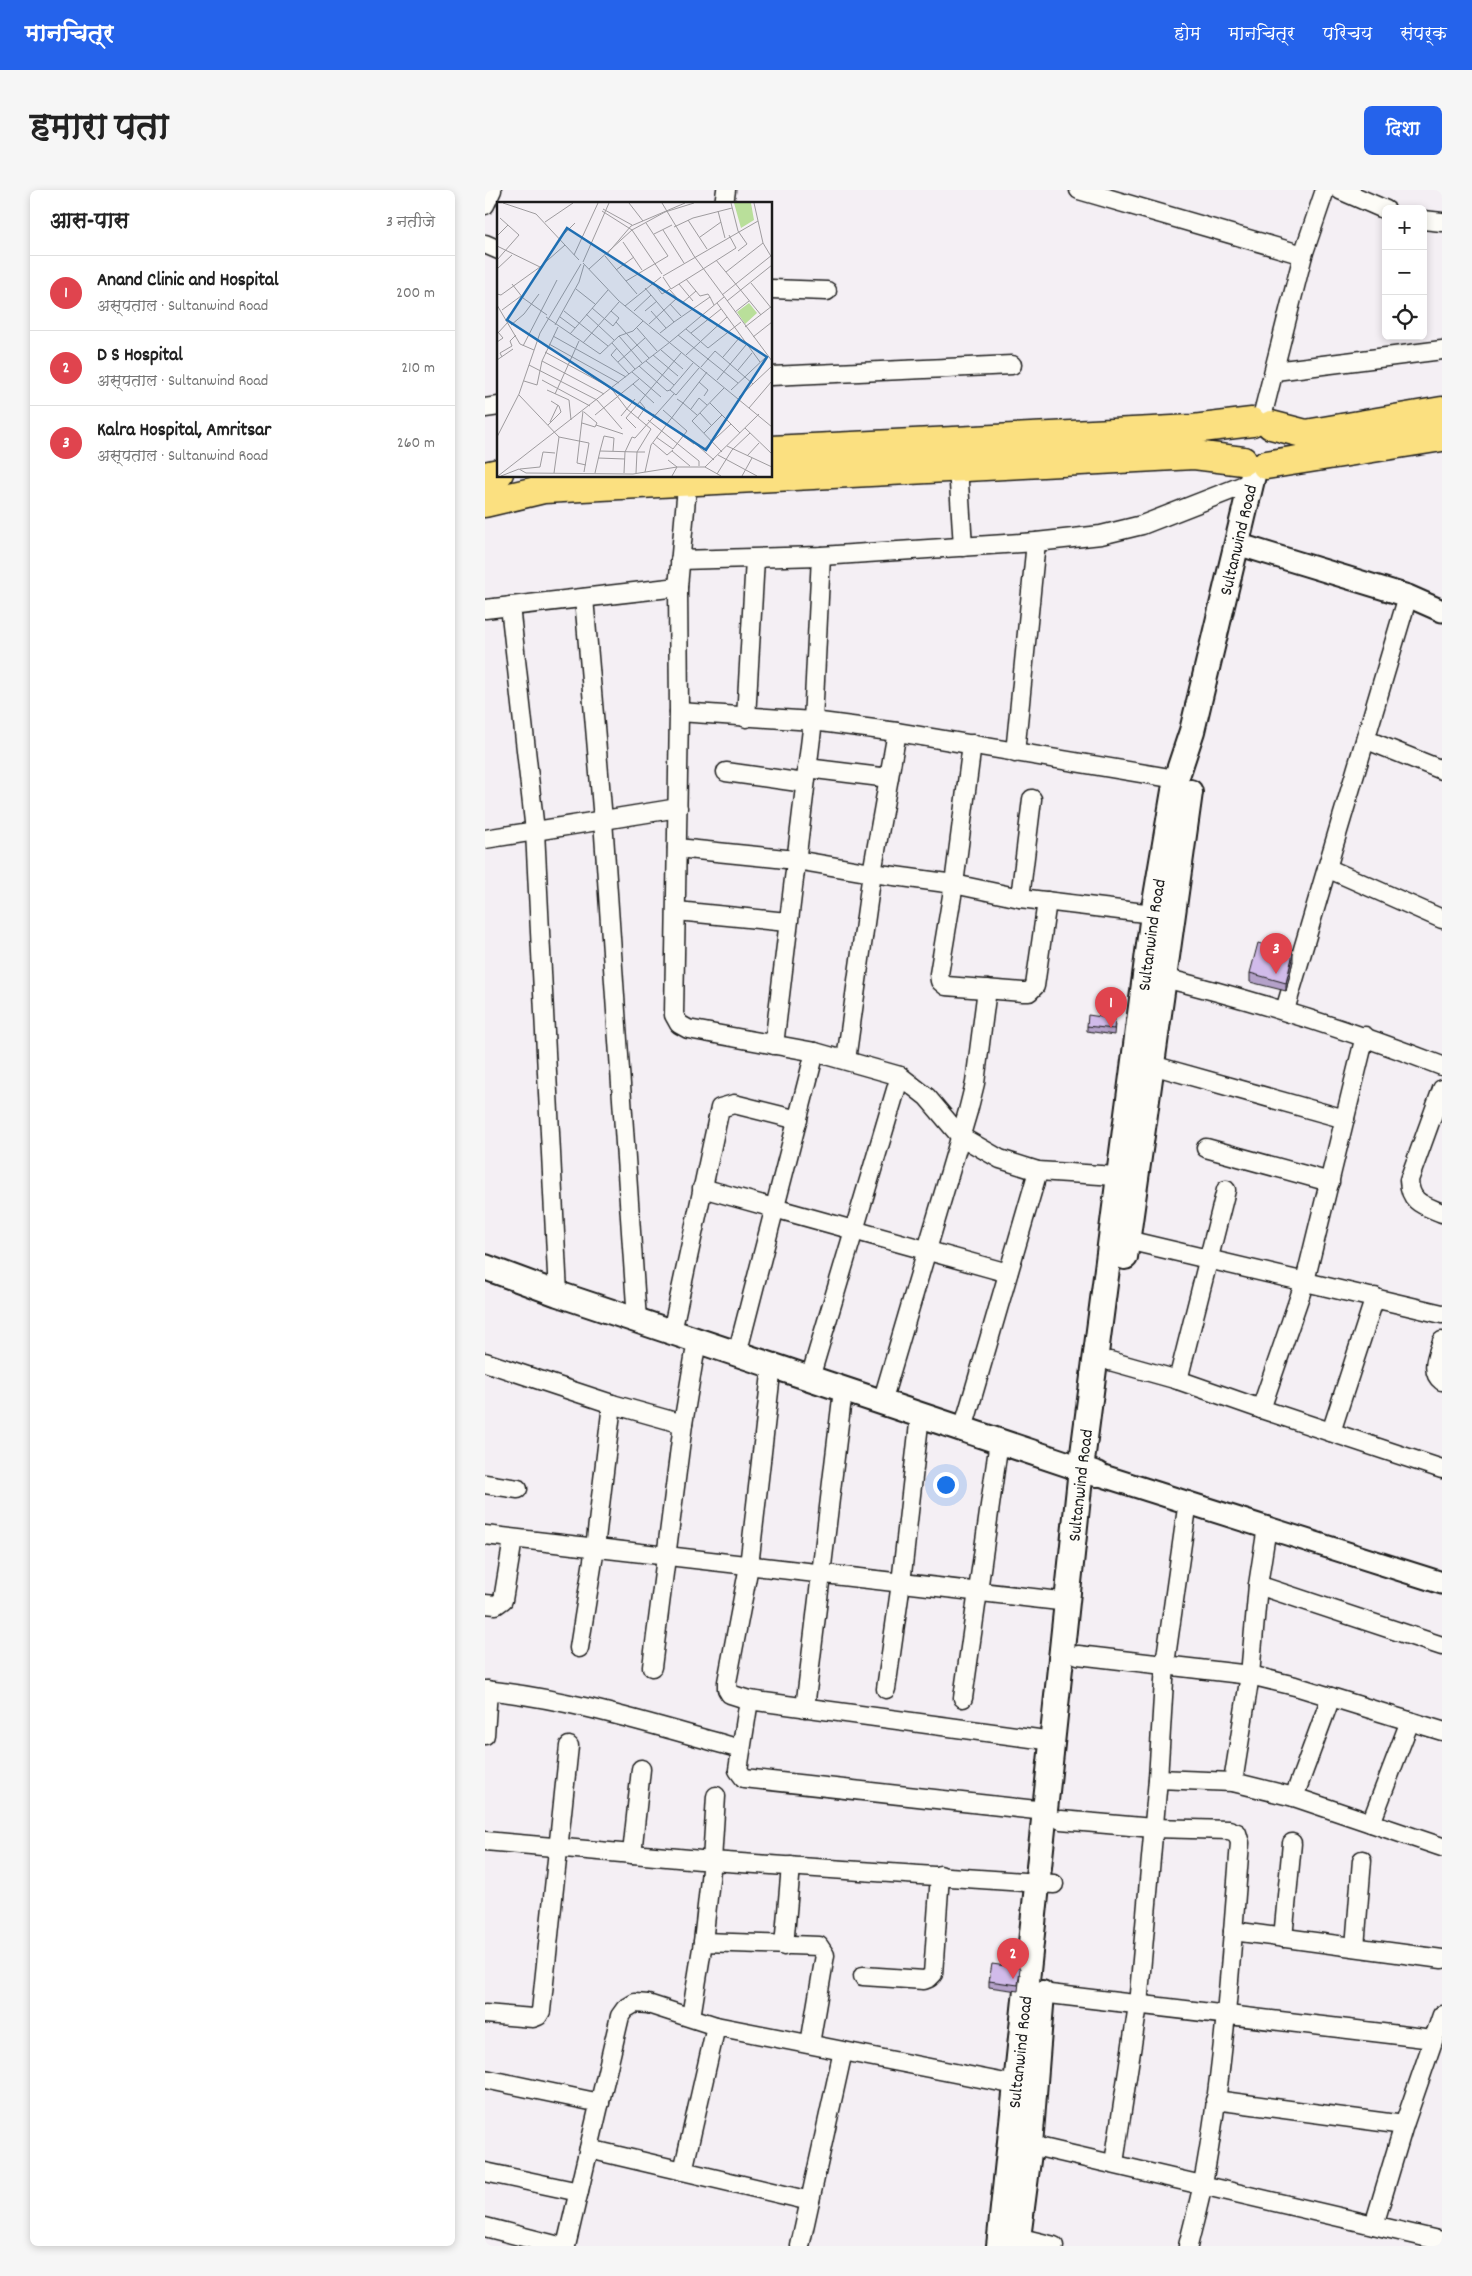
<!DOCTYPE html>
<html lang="hi">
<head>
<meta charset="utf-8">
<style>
  :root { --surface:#fff; --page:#f6f6f6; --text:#222; --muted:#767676; --line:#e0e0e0; --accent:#2563eb }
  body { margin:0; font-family:Dekko,"Playpen Sans Deva",sans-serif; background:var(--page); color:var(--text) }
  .controls { position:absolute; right:15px; top:15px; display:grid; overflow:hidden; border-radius:8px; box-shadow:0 2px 8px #0003 }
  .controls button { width:45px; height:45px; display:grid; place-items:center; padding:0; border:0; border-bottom:1px solid var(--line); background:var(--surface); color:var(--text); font:25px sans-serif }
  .you { position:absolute; left:460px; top:1294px; width:18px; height:18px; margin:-12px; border:4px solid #fff; border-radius:50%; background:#1a73e8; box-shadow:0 0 0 8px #1a73e833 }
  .badge { display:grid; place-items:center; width:32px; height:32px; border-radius:50%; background:var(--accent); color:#fff; font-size:16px; font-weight:700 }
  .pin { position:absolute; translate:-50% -41px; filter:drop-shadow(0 1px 2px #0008) }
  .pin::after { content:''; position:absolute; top:26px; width:18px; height:15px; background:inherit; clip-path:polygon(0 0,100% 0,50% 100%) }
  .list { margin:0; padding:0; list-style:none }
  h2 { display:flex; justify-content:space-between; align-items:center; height:65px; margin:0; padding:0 20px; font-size:21px }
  h2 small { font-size:16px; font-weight:400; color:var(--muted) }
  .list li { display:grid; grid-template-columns:32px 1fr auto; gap:15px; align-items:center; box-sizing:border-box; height:75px; padding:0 20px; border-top:1px solid var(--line) }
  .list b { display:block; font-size:19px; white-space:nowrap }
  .list p { margin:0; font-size:16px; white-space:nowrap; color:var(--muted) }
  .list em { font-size:16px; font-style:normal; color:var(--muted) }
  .icon { flex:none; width:28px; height:28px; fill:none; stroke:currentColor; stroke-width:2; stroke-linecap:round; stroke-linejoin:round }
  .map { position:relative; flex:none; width:957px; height:2056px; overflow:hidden; border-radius:8px }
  header { display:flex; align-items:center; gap:30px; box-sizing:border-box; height:70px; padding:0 25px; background:var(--accent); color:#fff }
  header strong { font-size:24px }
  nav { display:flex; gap:28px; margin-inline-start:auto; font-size:18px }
  .intro { display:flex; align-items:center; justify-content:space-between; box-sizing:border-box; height:120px; padding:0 30px }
  h1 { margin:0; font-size:35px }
  .button { padding:12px 22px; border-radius:8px; background:var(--accent); color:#fff; font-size:18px; font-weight:700 }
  main { display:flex; gap:30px; padding:0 30px }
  aside { flex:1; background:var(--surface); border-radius:8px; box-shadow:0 2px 8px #0003 }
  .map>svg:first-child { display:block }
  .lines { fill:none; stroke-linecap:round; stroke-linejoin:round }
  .minor-casing { stroke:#1c1c1c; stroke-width:21 }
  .tertiary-casing { stroke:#1c1c1c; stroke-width:25 }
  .secondary-casing { stroke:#1c1c1c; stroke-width:28 }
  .primary-casing { stroke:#1c1c1c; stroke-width:31 }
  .minor { stroke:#fdfcf7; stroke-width:18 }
  .tertiary { stroke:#fdfcf7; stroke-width:21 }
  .secondary { stroke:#fdfcf7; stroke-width:24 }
  .primary { stroke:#fbe080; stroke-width:28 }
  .wall { fill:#b4a1c9; stroke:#1c1c1c }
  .shaded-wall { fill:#9283a4; stroke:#1c1c1c }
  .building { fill:#d1bbea; stroke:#1c1c1c }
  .labels { text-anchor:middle; stroke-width:4.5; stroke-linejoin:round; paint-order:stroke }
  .street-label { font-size:18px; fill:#1c1c1c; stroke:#fdfcf7 }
  .inset-road { fill:none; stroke:#9e9b9e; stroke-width:1 }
  .view { fill:#1f6fb2; fill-opacity:0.15; stroke:#1f6fb2; stroke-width:2.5 }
  .inset-edge { fill:none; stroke:#1c1c1c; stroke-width:2.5 }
</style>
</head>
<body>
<header>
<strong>मानचित्र</strong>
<nav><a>होम</a><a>मानचित्र</a><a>परिचय</a><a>संपर्क</a></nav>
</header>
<div class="intro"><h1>हमारा पता</h1><a class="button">दिशा</a></div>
<main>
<aside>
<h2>आस-पास<small>3 नतीजे</small></h2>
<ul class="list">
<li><span class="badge" style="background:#e0444e">1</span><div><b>Anand Clinic and Hospital</b><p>अस्पताल · Sultanwind Road</p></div><em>200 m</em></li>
<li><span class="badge" style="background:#e0444e">2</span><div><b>D S Hospital</b><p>अस्पताल · Sultanwind Road</p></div><em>210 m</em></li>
<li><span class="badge" style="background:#e0444e">3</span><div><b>Kalra Hospital, Amritsar</b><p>अस्पताल · Sultanwind Road</p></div><em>260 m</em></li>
</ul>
</aside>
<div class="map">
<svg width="957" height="2056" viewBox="0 0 957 2056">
  <rect width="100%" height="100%" fill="#f4eff4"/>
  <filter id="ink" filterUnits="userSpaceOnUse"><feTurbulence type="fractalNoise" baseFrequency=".02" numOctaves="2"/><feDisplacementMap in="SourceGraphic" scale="10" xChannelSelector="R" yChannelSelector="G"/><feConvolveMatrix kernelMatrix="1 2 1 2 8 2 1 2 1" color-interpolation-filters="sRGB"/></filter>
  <g filter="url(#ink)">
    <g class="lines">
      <g class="minor-casing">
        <g id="minor">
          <path d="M 594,0 L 818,65"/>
          <path d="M 855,0 L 901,20"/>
          <path d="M 239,14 L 241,0"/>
          <path d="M 0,15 L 7,0"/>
          <path d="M 938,30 L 957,32"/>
          <path d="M 0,54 L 14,60"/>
          <path d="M 286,99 L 342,101"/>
          <path d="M 790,181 L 957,160"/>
          <path d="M 286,186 L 527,175"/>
          <path d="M 0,218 L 14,216"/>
          <path d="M 776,231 L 818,65 L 840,0"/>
          <path d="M 473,277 L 478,357"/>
          <path d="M 203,286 L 193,397 L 194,522 L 189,825 L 194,834 L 203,839 L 330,862 L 415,886 L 442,907 L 475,946 L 515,969 L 553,981 L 646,987"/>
          <path d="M 195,370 L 336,366 L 551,352 L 616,345 L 657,335 L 767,292"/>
          <path d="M 923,406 L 842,678 L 957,729"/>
          <path d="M 99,408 L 118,630 L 152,1130"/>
          <path d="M 25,416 L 50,641 L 73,1104"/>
          <path d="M 0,419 L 193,397"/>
          <path d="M 194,522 L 328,531 L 412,542 L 691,589"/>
          <path d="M 261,528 L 270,369"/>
          <path d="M 882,550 L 957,580"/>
          <path d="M 487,554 L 469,694 L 454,784 L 455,791 L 461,796 L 538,802 L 544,802 L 550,796 L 562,711"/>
          <path d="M 530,563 L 551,352"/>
          <path d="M 322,578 L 404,588"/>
          <path d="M 241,582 L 320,593"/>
          <path d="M 0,649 L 193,618"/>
          <path d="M 192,658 L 311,670 L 387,683 L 469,694 L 535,708 L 668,724"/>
          <path d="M 535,708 L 547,609"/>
          <path d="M 192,721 L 302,732"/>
          <path d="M 667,785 C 766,809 862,839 957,876"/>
          <path d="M 800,820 L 842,678"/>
          <path d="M 880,846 L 820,1091 L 776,1219 L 957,1279"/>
          <path d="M 289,855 L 328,531 L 336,366"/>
          <path d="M 361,870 L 387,683 L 412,542"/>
          <path d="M 667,875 L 860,929"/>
          <path d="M 957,899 L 924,990 C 925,1013 938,1015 957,1023"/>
          <path d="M 721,958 L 845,992"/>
          <path d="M 217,998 L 523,1083"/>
          <path d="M 642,1050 L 957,1124"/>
          <path d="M 187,1142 L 235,918 L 249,914 L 313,930"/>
          <path d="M 957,1151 C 953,1164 944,1181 957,1191"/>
          <path d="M 252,1164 L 330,862"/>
          <path d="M 625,1171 L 693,1190 L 776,1219"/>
          <path d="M 0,1172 L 127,1214 L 198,1234"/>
          <path d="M 325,1188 L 415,886"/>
          <path d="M 693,1190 L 741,1000"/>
          <path d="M 397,1212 L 483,921 L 490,893 L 502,799"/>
          <path d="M 478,1239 L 553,981"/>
          <path d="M 846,1242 L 890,1107"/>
          <path d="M 0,1294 L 33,1299"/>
          <path d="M 782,1337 L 773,1395 L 765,1485 L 748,1592 L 809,1607 L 957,1657"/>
          <path d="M 0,1345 L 583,1412"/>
          <path d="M 773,1395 L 957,1456"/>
          <path d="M 0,1414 L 11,1415 L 18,1410 L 28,1349"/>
          <path d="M 94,1458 L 110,1358 L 127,1214"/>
          <path d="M 593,1465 L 765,1485 L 810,1496 L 957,1541"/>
          <path d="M 167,1477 L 198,1234 L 212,1150"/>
          <path d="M 401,1499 L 416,1393 L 435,1225"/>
          <path d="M 0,1500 C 88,1509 171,1536 256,1559"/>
          <path d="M 478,1508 L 514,1251"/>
          <path d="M 264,1510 L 245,1504 L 242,1499 L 242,1492 L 264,1376 L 287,1175"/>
          <path d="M 320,1518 L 358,1200"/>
          <path d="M 0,1545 L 3,1500"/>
          <path d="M 673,1589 L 748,1592"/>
          <path d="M 231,1606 L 227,1671 L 569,1694"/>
          <path d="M 809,1607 L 846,1507"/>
          <path d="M 560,1621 L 259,1588 L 253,1580 L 264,1510 L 568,1551"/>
          <path d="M 576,1630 L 668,1638 L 744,1640 L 752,1643 L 755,1653 C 746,1766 739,1881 718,1993 C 714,2014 708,2035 703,2056"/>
          <path d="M 886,1633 L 925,1531"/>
          <path d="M 0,1651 L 227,1671 L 218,1752 L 206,1827"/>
          <path d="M 147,1664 L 156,1579"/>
          <path d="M 748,1741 L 957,1769"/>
          <path d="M 798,1748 L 807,1653"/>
          <path d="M 218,1752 L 334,1756 L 340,1765 L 325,1854"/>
          <path d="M 299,1756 L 306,1676"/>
          <path d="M 870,1757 L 877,1670"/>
          <path d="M 378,1786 L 439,1790 L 444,1788 L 448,1784 L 455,1685"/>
          <path d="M 556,1803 L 948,1849"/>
          <path d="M 0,1824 L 48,1828 L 53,1826 L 56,1821 L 84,1556"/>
          <path d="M 0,1889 L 115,1913"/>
          <path d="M 730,1910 L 919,1935"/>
          <path d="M 545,1955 L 957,2051"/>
          <path d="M 104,1959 L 325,2011"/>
          <path d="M 629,1973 L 653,1815 L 673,1589 L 680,1474 L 703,1311"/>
          <path d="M 198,1981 L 231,1836"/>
          <path d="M 0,1982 L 94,2002"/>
          <path d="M 889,2035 L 919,1935 L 957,1825"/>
          <path d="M 0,2037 L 74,2056"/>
          <path d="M 532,2047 L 569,2056"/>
          <path d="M 81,2056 L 135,1826 L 140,1819 L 150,1813 L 163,1814 L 231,1836 L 541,1897"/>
          <path d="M 315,2056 L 358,1861"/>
        </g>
      </g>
      <g class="tertiary-casing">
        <g id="tertiary">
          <path d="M 752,354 L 923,406 L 957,421"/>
          <path d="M 612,1284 L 957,1393"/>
        </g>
      </g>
      <g class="secondary-casing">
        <g id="secondary">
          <path d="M 640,1067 L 705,602"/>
          <path d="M 0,1077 L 73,1104 L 612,1284"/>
          <path id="s1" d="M 514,2056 L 596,1279 L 668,724 L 691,589 L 707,541 L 770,277"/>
          <path d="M 532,2056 L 545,1955 L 557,1803"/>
        </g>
      </g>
      <g class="primary-casing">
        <g id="primary">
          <path d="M 786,235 L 821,244 L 957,221"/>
          <path d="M 286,260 L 708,239 L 767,232"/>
          <path d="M 781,275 L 957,247"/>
          <path d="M 0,286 L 14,283"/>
          <path d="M 0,313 L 59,299 L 709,265 L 758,271"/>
        </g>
      </g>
      <use href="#minor" class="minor"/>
      <use href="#tertiary" class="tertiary"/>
      <use href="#secondary" class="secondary"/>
      <use href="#primary" class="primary"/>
    </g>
    <g class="wall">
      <path d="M 808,771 L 801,801 L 765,792 L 765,783 Z"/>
      <path d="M 630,834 L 629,845 L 602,841 L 602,836 Z"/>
      <path d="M 535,1784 L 533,1801 L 504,1797 L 504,1791 Z"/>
    </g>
    <path class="shaded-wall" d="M 808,763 L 808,771 L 801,801 L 801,793 Z"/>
    <g class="building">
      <path d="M 773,753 L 808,763 L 801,793 L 765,783 Z"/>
      <path d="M 603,825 L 630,829 L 629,839 L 602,836 Z"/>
      <path d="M 507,1774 L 535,1778 L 533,1795 L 504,1791 Z"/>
    </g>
  </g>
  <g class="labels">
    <g class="street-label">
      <text dy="6" stroke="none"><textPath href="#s1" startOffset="1725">Sultanwind Road</textPath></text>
      <text dy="6" stroke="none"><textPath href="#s1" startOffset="1320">Sultanwind Road</textPath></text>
      <text dy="6" stroke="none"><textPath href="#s1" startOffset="765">Sultanwind Road</textPath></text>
      <text dy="6" stroke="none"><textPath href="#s1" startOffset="195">Sultanwind Road</textPath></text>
    </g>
  </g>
  <g transform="translate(12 12)">
    <rect width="275" height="275" fill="#f4eff4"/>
    <path d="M 237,1 L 254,1 L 257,18 L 244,26 ZM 252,101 L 260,111 L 248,122 L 240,110 Z" fill="#b9df9a"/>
    <path class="inset-road" d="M 6,1 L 39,12 L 82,58M 132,1 L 146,19M 165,1 L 197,54 L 275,159M 234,1 L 241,29 L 250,42 L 241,49M 257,1 L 266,41 L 275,56M 106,7 L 135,23M 105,9 L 135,28 L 168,10 L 197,1M 221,9 L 228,36M 191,18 L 210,47M 48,20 L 76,1M 177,25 L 196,16 L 235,6M 166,28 L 187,61M 157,32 L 175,23M 0,34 L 11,23M 203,35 L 224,20M 63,36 L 78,21M 126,40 L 145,68M 0,44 L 43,65 L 68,43M 110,52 L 134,24 L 188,1M 77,53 L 101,1M 108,54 L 129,79 L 171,54 L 149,21M 0,58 L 22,33 L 3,16M 219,58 L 264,113M 86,60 L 112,1M 86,61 L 122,99 L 275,225M 0,67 L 15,53M 92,67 L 135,28 L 165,72M 119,68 L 137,55M 229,70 L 266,41M 166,74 L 261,19M 166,75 L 174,87 L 206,67 L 239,46 L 232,33M 189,77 L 203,94 L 211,92 L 213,95M 129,79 L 140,92M 156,80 L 165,92 L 173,87M 254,81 L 275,107M 15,82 L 26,96 L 50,113M 182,82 L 196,99M 148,86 L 177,120 L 213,95 L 217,103M 79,87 L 98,102M 0,92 L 4,93 L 43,65M 225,93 L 275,53M 180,96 L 185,101 L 199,89M 230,99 L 275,63M 220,101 L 263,160M 173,102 L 184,114M 0,103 L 23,142 L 37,148M 128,104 L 164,75M 95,106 L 116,124 L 122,116 L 114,109M 5,108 L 24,94M 67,109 L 111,144M 137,109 L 154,93M 148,109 L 160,99M 154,109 L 169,126M 238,110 L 252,99M 89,112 L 117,138M 49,115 L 103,152 L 122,134 L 136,129 L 146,119M 63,115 L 78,126M 119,120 L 152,156M 152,122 L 180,96 L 173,88M 14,123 L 27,112 L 42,92M 58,123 L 82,80 L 87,63M 248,125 L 275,104M 140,126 L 160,149M 189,127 L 211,146 L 244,120M 163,131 L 177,120M 194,131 L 224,107M 0,132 L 12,119M 73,132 L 111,88M 181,133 L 241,181M 56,134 L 129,175M 122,134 L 145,161M 256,135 L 275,120M 0,140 L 6,136 L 1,130M 173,140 L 227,95M 86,141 L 122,100M 115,141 L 138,167M 52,142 L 122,181M 26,144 L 60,78M 120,146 L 114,153 L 132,172M 164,148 L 186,167M 48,150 L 114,186 L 130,207 L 154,227 L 140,250 L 103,249 L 98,271M 156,153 L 181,174M 189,153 L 230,115M 5,155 L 3,151 L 15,144 L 13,139 L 19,133M 226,155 L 243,135M 0,158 L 16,147M 45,159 L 107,192M 149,159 L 177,183M 121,160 L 148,136M 196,161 L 173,188 L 179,193 L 202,166M 32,163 L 100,198 L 125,227M 142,164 L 170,189 L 173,188M 204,165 L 218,149 L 256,182M 241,168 L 255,151M 135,170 L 164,195M 45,178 L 93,204M 220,178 L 249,143M 27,179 L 40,183 L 45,159 L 61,125M 202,180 L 211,188 L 207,194M 136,182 L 157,201M 50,188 L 72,198 L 74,218M 234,188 L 270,154M 58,192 L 82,139M 22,193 L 62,235 L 92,241 L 87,270M 242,195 L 275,164M 180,197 L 186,201 L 210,170M 213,201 L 243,231M 252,206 L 275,179M 194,207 L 202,196 L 210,203M 86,209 L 80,261 L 89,263M 203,211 L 215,224M 156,212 L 197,242M 98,213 L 142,177M 124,214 L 138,197M 141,216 L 148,206 L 143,200M 151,218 L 202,259 L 202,264M 53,220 L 61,203M 85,221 L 98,225 L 100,221 L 87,210M 51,223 L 64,210 L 62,204 L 54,199M 99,223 L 126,232M 139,226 L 129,216 L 184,151M 248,226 L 275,252M 207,231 L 225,213M 0,235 L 22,192 L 43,131 L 84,62M 159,235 L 176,247 L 190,229 L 166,208M 193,237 L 217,258M 156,241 L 170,253 L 176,248M 230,244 L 275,265M 206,248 L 234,222M 103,249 L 107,234 L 117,236 L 116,249M 175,249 L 193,264M 225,250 L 195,219 L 227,186M 221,253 L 260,274M 250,254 L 262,241M 101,256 L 128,257M 171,258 L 180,265 L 175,274M 208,265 L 224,274M 23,267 L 43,265 L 46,250 L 58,251M 148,270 L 154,243 L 186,201 L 200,213M 57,271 L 62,235M 127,271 L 128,250 L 135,235 L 138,236 L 177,192M 139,271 L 140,250 L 148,250M 220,272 L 235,248 L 253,231M 1,274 L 173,140M 4,274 L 22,267 L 29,271 L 136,272 L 180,265 L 208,265 L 262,212M 245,274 L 255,256"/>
    <path class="view" d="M 70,26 L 270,155 L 209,248 L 10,118 Z"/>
    <rect width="275" height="275" class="inset-edge"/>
  </g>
</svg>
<div class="controls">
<button>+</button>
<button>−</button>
<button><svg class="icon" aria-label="locate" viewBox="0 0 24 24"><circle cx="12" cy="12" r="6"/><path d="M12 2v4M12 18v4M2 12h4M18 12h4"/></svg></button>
</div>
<div class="you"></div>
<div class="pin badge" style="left:626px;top:838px;background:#e0444e">1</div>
<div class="pin badge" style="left:528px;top:1789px;background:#e0444e">2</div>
<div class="pin badge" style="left:791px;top:784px;background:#e0444e">3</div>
</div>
</main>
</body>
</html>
